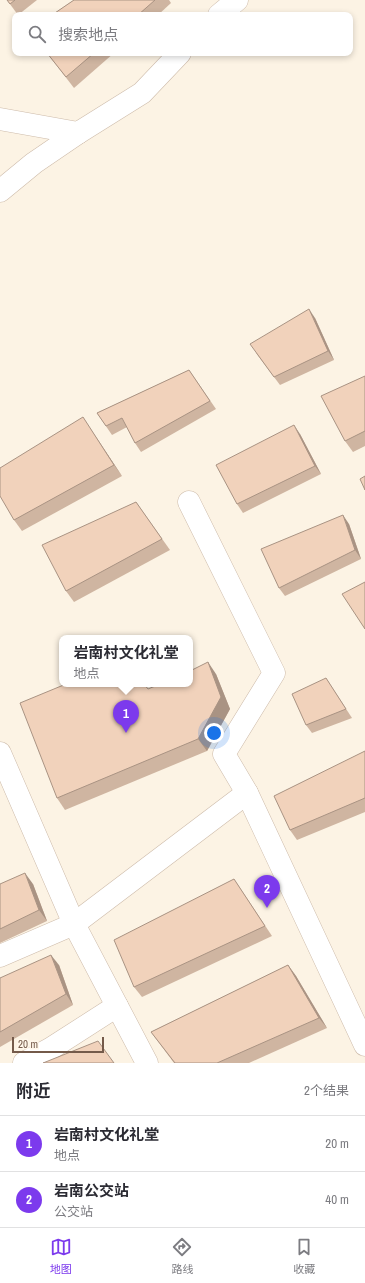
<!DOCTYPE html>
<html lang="zh">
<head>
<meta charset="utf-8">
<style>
  :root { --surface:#fff; --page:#f2f2f3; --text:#2b2b33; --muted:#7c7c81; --line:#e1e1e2; --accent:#7c3aed }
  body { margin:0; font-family:"Archivo Narrow","Noto Sans SC",sans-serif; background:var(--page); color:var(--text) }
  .scale { position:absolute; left:12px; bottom:10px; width:92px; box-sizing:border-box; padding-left:4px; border:2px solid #745a4a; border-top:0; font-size:11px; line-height:14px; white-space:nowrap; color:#745a4a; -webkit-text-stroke:3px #fff7ea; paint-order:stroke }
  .you { position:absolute; left:214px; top:733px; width:14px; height:14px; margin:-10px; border:3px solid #fff; border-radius:50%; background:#1a73e8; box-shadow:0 0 0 6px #1a73e833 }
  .badge { display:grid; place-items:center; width:26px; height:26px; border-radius:50%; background:var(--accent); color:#fff; font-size:13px; font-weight:700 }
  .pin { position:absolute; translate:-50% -33px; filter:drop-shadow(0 1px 2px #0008) }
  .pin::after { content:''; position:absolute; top:21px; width:14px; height:12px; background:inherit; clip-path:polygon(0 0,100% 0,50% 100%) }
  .popup { position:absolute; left:59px; top:635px; width:134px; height:52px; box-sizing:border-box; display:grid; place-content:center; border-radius:8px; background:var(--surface); filter:drop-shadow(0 1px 3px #0005); font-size:13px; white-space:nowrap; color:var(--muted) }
  .popup b { font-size:15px; color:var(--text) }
  .popup::after { content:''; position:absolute; left:50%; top:100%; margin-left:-8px; border:8px solid transparent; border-top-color:var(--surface) }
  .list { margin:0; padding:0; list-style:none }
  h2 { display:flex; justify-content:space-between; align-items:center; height:52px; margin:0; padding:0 16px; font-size:17px }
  h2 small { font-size:13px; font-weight:400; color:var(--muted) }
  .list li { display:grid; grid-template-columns:26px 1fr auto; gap:12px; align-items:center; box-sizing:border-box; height:56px; padding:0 16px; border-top:1px solid var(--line) }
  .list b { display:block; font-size:15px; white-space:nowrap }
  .list p { margin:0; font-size:13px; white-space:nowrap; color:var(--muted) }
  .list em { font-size:13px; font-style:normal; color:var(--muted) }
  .icon { flex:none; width:22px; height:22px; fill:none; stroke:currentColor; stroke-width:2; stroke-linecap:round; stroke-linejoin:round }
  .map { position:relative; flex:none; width:365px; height:1063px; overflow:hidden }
  .search { position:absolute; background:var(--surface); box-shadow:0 2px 6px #0003; left:12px; right:12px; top:12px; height:44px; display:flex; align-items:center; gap:10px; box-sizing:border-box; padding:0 14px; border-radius:8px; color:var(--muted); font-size:15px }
  .sheet { height:164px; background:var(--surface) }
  nav { display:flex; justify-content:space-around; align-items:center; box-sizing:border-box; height:56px; border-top:1px solid var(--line); background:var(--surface); font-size:11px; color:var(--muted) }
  nav a { display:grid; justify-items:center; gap:2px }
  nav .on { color:var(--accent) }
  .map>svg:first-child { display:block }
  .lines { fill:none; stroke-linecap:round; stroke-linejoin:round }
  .minor-casing { stroke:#cdbbaa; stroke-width:23 }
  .minor { stroke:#fff; stroke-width:22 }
  .wall { fill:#cfb5a1 }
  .shaded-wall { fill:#a99383 }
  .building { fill:#f1d2bb; stroke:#a99383 }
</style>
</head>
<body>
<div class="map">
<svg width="365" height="1063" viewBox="0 0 365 1063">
  <rect width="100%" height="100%" fill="#fcf3e4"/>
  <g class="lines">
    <g class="minor-casing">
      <g id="minor">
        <path d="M 219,15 L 237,0"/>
        <path d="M 0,119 L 78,133 L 142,93 L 180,53"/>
        <path d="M 0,191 L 34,163 L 78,133"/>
        <path d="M 189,502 L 274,673 L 224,754 L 247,793"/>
        <path d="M 0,753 L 74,924 L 147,1063"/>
        <path d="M 0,956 L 74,924 L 247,793 L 365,1045"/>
        <path d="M 24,1063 L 50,1049 L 117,1006"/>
      </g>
    </g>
    <use href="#minor" class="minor"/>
  </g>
  <g class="wall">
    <path d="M 7,0 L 37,0 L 18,15 Z"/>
    <path d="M 74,0 L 169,0 L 171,3 L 158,15 L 52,15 Z"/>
    <path d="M 47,53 L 114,53 L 74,88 Z"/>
    <path d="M 315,318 L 334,360 L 280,385 L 256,353 Z"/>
    <path d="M 189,370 L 216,409 L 141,452 L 135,443 L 127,427 L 112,435 L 97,413 Z"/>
    <path d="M 365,376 L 365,446 L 353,452 L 345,441 Z"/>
    <path d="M 90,428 L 122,476 L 22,531 L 14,520 Z"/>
    <path d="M 300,434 L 321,474 L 243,513 L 237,504 Z"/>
    <path d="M 136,502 L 170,550 L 74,602 L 66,591 Z"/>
    <path d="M 349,524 L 361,559 L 285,596 L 279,588 Z"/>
    <path d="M 216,674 L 230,709 L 207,751 L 65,810 L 57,798 Z"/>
    <path d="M 326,678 L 352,718 L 312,733 L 306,725 Z"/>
    <path d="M 365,751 L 365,812 L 297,840 L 290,830 Z"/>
    <path d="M 234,879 L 272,936 L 142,997 L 134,987 Z"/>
    <path d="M 0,884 L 33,884 L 47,921 L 0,943 Z"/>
    <path d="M 59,965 L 73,1005 L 0,1047 L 0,978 Z"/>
    <path d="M 288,965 L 296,976 L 327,1028 L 249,1063 L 174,1063 L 151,1032 Z"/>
  </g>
  <g class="shaded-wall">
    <path d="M 309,309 L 315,318 L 334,360 L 328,351 Z"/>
    <path d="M 83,417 L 90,428 L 122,476 L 114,465 Z"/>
    <path d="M 294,425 L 300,434 L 321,474 L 315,466 Z"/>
    <path d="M 343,515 L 349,524 L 361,559 L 355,550 Z"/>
    <path d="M 208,662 L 216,674 L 230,709 L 207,751 L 198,739 Z"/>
    <path d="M 25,873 L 33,884 L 47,921 L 39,910 Z"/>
    <path d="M 51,955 L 59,965 L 73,1005 L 66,994 Z"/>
    <path d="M 288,965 L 296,976 L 327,1028 L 319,1018 Z"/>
  </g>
  <g class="building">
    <path d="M 7,0 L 15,0 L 10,4 Z"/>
    <path d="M 74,0 L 155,0 L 138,15 L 52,15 Z"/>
    <path d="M 47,53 L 94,53 L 66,77 Z"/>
    <path d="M 309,309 L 328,351 L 274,377 L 250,344 Z"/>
    <path d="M 189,370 L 210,401 L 135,443 L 122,418 L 106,426 L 97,413 Z"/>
    <path d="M 365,376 L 365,431 L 345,441 L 321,396 Z"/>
    <path d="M 83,417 L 114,465 L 14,520 L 0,496 L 0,468 Z"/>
    <path d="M 294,425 L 315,466 L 237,504 L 216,465 Z"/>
    <path d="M 365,476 L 365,490 L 360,479 Z"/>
    <path d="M 136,502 L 162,539 L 66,591 L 42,545 Z"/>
    <path d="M 343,515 L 355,550 L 279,588 L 261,549 Z"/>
    <path d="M 365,582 L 365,629 L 342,594 Z"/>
    <path d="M 208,662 L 221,697 L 198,739 L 57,798 L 20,703 L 66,684 L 144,684 L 148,689 L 160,684 L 190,684 L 190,671 Z"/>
    <path d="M 326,678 L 346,709 L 306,725 L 292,694 Z"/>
    <path d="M 365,751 L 365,798 L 290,830 L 274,796 Z"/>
    <path d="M 25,873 L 39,910 L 0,929 L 0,884 Z"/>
    <path d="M 234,879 L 265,926 L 134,987 L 114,940 Z"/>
    <path d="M 51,955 L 66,994 L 0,1032 L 0,978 Z"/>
    <path d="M 288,965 L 319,1018 L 217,1063 L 175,1063 L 151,1032 Z"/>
    <path d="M 98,1041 L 114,1063 L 43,1063 Z"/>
  </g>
</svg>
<div class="scale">20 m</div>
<div class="you"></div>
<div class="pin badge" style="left:126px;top:733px">1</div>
<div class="popup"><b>岩南村文化礼堂</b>地点</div>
<div class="pin badge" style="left:267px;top:908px">2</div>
<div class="search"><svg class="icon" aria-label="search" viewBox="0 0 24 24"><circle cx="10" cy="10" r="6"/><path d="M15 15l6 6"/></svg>搜索地点</div>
</div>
<section class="sheet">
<h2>附近<small>2个结果</small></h2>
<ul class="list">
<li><span class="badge">1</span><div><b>岩南村文化礼堂</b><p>地点</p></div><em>20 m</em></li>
<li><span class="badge">2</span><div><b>岩南公交站</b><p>公交站</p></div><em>40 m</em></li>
</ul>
</section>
<nav>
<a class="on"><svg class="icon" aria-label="map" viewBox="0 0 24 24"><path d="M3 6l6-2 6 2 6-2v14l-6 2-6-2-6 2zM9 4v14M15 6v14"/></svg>地图</a>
<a><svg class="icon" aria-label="directions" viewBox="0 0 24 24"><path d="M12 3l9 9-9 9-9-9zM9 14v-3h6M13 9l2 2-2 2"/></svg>路线</a>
<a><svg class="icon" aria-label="saved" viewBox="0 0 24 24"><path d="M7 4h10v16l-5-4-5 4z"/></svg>收藏</a>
</nav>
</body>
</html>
